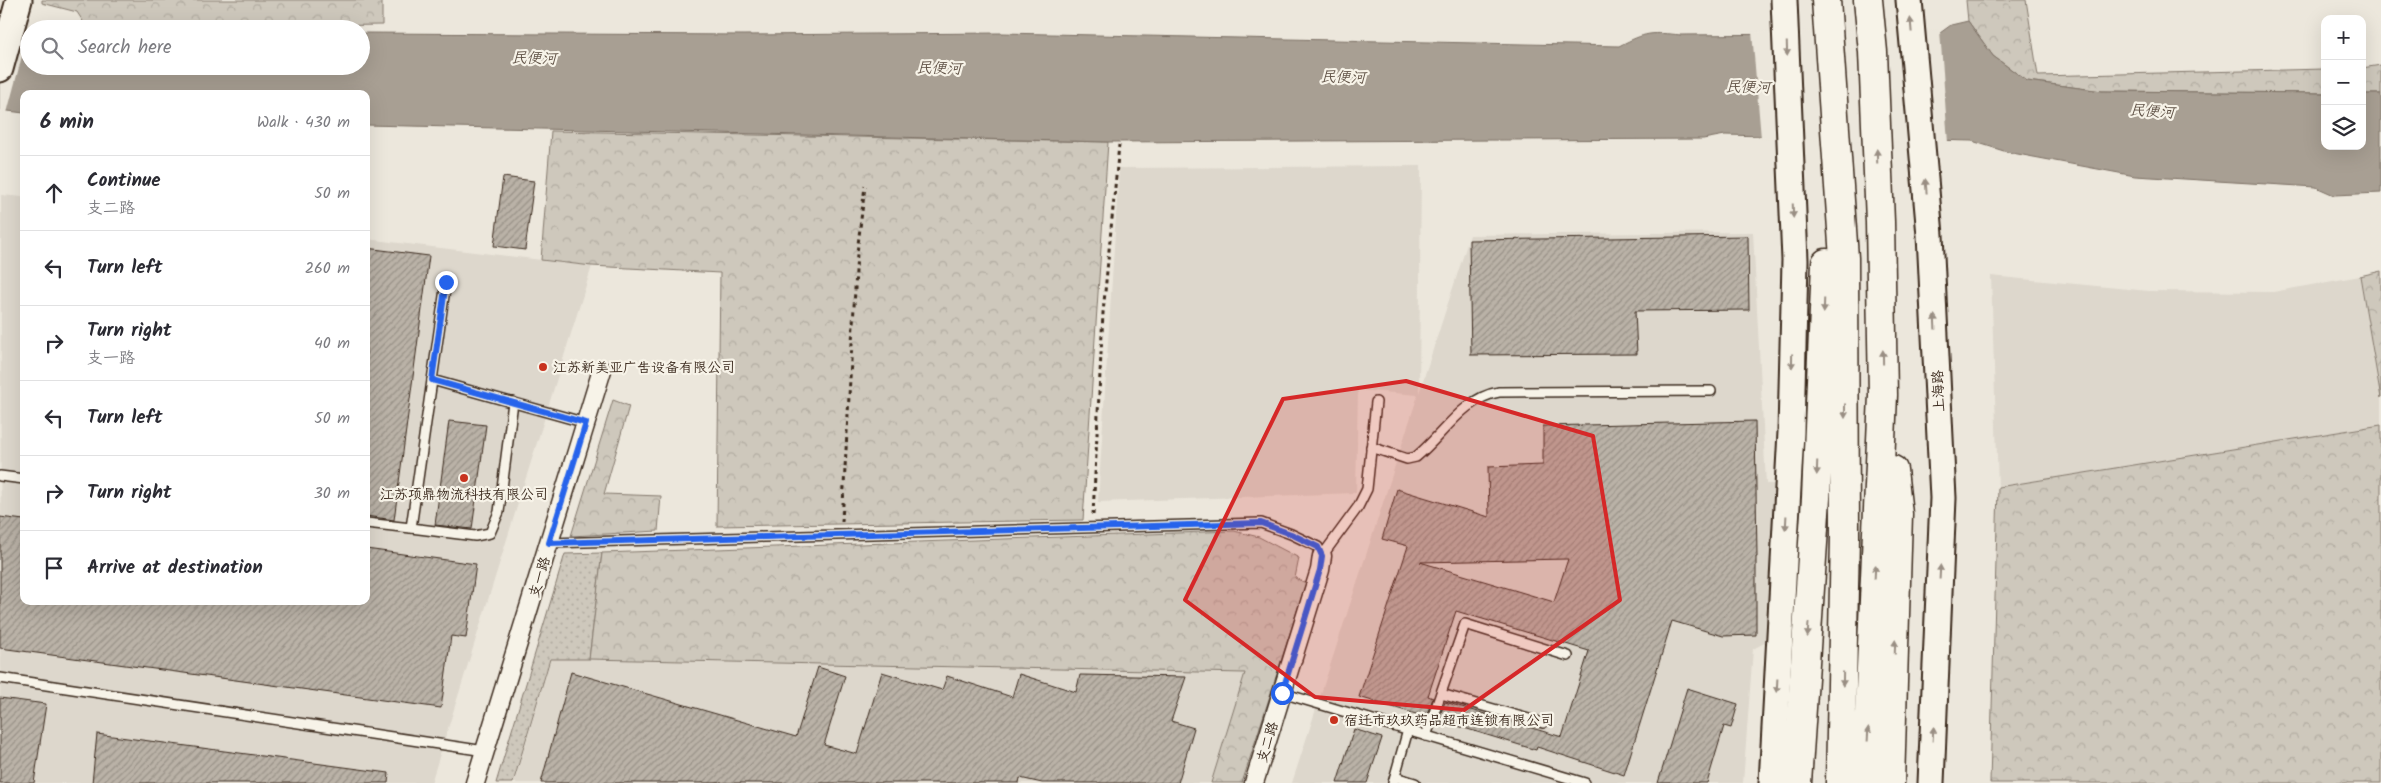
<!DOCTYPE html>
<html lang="en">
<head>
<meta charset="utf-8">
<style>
  :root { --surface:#fff; --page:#f7f7f7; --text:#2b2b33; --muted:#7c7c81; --line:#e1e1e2 }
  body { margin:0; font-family:Kalam,"LXGW WenKai TC",sans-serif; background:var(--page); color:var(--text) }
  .controls { position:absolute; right:15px; top:15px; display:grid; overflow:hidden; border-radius:10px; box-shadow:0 5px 20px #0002 }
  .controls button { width:45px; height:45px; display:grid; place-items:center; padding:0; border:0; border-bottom:1px solid var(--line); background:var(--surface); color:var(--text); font:25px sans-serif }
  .stop { position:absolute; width:15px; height:15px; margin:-11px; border:4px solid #2563eb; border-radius:50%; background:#fff }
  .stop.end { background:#2563eb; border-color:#fff; box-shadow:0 1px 5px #0008 }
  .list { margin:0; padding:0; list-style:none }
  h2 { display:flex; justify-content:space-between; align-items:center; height:65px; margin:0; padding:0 20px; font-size:21px }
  h2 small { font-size:16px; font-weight:400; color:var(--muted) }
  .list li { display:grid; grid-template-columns:32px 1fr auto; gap:15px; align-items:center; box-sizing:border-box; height:75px; padding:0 20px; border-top:1px solid var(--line) }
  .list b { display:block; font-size:19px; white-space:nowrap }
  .list p { margin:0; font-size:16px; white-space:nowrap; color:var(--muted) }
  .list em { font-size:16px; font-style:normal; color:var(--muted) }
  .icon { flex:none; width:28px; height:28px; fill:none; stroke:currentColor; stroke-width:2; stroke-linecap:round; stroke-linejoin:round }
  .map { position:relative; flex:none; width:2381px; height:783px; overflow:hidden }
  .search { position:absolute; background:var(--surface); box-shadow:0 5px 20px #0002; left:20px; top:20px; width:350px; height:55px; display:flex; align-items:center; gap:12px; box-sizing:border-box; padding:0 18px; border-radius:28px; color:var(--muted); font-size:19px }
  .panel { position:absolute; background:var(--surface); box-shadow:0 5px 20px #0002; left:20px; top:90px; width:350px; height:515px; border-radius:10px }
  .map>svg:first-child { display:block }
  .built { fill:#ddd7cc }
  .grass { fill:url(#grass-dots); stroke:#84796d }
  .forest { fill:url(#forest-crowns); stroke:#84796d }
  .water { fill:#a89f93; stroke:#7c7064 }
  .pier { fill:#ece7dc }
  .building { fill:url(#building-hatch); stroke:#3b2a1e; fill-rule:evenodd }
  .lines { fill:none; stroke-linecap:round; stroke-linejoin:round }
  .service-casing { stroke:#3b2a1e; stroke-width:12 }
  .minor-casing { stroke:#3b2a1e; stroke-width:21 }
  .secondary-casing { stroke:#3b2a1e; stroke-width:29 }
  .trunk-casing { stroke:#3b2a1e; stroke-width:31 }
  .path { stroke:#3b2a1e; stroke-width:3; stroke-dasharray:4 4; stroke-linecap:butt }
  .service { stroke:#f7f3e8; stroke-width:9 }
  .minor { stroke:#f7f3e8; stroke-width:18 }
  .secondary { stroke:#f7f3e8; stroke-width:25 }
  .trunk { stroke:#f7f3e8; stroke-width:28 }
  .oneway { fill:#998e83 }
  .route { stroke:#2563eb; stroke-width:6 }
  .marked { fill:#d62828; fill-opacity:0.2; stroke:#d62828; stroke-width:4; stroke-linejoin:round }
  .poi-dot { fill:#c8321e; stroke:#f7f3e8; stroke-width:2 }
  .labels { text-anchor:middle; stroke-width:4.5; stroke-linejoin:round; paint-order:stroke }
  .poi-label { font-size:14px; fill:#3b2a1e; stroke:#f7f3e8; text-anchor:start }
  .street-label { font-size:14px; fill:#3b2a1e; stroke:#f7f3e8 }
  .water-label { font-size:15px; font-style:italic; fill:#615347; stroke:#f7f3e8 }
</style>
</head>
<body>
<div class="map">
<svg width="2381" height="783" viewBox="0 0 2381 783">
  <defs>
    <pattern id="grass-dots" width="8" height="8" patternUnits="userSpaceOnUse" patternTransform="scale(1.25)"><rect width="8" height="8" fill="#cec8bc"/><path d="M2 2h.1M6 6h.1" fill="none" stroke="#b2aca1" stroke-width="1.8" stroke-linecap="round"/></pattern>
    <pattern id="forest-crowns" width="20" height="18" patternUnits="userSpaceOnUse" patternTransform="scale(1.25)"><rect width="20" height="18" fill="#cec8bc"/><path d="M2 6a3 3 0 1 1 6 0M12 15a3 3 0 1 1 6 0" fill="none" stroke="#b2aca1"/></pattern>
    <pattern id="building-hatch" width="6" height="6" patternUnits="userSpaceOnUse" patternTransform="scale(1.25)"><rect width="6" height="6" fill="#bab2a7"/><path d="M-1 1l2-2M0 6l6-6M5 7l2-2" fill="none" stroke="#989187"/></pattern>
  </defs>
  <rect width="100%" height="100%" fill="#ece7dc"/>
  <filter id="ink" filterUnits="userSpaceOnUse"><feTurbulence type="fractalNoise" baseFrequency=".02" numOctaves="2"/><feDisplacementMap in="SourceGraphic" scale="10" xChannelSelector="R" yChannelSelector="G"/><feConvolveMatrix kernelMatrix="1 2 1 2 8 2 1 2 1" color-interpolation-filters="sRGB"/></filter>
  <g filter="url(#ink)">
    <g class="built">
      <path d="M 1421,166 L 1419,393 L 1470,235 L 1753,232 L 1766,484 L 1780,484 L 1785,632 L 1753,649 L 1743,783 L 1292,783 L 1418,395 L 1358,390 L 1356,493 L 1098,502 L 1119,168 Z"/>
      <path d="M 1,195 L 24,197 L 24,601 L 366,601 L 366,239 L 592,266 L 431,783 L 0,783 Z"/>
      <path d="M 1991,276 L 2149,291 L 2273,292 L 2360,276 L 2381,398 L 2381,425 L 1998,487 Z"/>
      <path d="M 551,658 L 1245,673 L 1211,783 L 514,783 Z"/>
    </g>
    <path class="grass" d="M 602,553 L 589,659 L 550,659 L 513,783 L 496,783 L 565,554 Z"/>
    <g class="forest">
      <path d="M 42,0 L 382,0 L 382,25 L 88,29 L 77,12 L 42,3 Z"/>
      <path d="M 1966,0 L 2026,0 L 2038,76 L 2325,69 L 2325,93 L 2102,91 L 2027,81 L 1993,56 L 1968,21 Z"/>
      <path d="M 2381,65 L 2381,94 L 2362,94 L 2362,68 Z"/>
      <path d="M 551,131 L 1108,142 L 1083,520 L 717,526 L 720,273 L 592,266 L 541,260 Z"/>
      <path d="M 2381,271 L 2381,398 L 2360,276 Z"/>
      <path d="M 613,400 L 629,406 L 604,494 L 661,496 L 658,531 L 571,536 Z"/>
      <path d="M 2381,425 L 2381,783 L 1990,783 L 1998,487 Z"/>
      <path d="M 1234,531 L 1259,537 L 1299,558 L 1295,578 L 1306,583 L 1242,783 L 1211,783 L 1245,673 L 589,659 L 602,553 Z"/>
    </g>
    <path class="water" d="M 1968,21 L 1993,56 L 2027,81 L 2102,91 L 2325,93 L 2325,146 L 2362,146 L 2362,94 L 2381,94 L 2381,193 L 2334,195 L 2316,187 L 2135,176 L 2007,152 L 1972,141 L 1725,135 L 1703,139 L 1108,142 L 366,125 L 366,94 L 24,94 L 24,113 L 0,110 L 0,36 L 29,39 L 29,66 L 361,66 L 361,33 L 743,35 L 1001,33 L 1619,46 C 1646,32 1651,32 1681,35 L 1940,33 L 1951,25 Z"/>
    <g class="pier">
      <path d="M 1940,30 L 1948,143 L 1761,138 L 1752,32 Z"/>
      <path d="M 0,33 L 27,37 L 7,113 L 0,112 Z"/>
    </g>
    <g class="building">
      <path d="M 503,177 L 534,181 L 525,250 L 494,246 Z"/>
      <path d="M 1748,236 L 1749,310 L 1635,311 L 1637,354 L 1471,355 L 1469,240 Z"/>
      <path d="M 366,248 L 429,256 L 394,520 L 366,516 Z"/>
      <path d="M 449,421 L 486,425 L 472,529 L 435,525 Z"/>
      <path d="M 1755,421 L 1757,557 L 1756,557 L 1756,635 L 1723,636 L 1672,621 L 1624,775 L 1537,747 L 1536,750 L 1438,720 L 1445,702 L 1562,737 L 1589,651 L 1456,611 L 1428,696 L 1433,698 L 1426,717 L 1359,697 L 1408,546 L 1382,539 L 1397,489 L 1489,517 L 1488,467 L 1543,465 L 1543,426 ZM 1568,559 L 1554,602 L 1420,562 Z"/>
      <path d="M 0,517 L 24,520 L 24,601 L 366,601 L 366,549 L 476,564 L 466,638 L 451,636 L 441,708 L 0,648 Z"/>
      <path d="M 818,667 L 845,676 L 824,745 L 857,754 L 882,672 L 942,690 L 947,676 L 1012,697 L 1019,674 L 1076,692 L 1080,675 L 1186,677 L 1171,721 L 1194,728 L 1178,783 L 1042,783 L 1020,778 L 1019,783 L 541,783 L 571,672 L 796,737 Z"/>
      <path d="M 1687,688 L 1738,704 L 1731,728 L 1724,726 L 1707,783 L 1658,783 Z"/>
      <path d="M 0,698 L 46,704 L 34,783 L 0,783 Z"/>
      <path d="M 1354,729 L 1382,738 L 1367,783 L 1337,783 Z"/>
      <path d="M 97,734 L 389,773 L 388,783 L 92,783 Z"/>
    </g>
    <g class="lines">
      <g class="service-casing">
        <g id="service">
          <path d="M 432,380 L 586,423"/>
          <path d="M 1371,447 L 1407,459 L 1416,457 C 1443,435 1463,398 1499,392 L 1711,391"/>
          <path d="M 0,476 L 24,479"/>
          <path d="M 366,523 L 411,528 L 446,282"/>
          <path d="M 411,528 L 475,536 L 490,533 L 499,512 L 513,402"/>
          <path d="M 549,543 L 1261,523 L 1291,534 L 1318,547 L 1322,556"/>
          <path d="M 1322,556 L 1358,507 L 1367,489 L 1376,402"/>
          <path d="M 0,678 L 485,751"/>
          <path d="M 1282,693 L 1585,783"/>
          <path d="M 1441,694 L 1543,723"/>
          <path d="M 1426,736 L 1465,624 L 1568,656"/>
          <path d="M 1395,777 L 1415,783"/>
          <path d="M 1393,783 L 1408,730"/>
        </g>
      </g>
      <g class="minor-casing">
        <g id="minor">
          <path d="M 475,783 L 602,370"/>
          <path d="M 1254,783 L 1320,570 L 1322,556"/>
        </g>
      </g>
      <g class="secondary-casing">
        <g id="secondary">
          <path d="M 1909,0 L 1930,235 L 1943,498 L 1931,783"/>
          <path d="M 0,69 L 19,0"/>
          <path d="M 1772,783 L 1791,432 L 1795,260 L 1784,0"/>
        </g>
      </g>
      <g class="trunk-casing">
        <g id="trunk">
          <path d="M 1826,0 L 1844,258 L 1845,537 L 1840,783"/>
          <path d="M 1797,783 L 1816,498 L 1826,263"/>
          <path d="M 1866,783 L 1883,395 L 1880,222 L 1873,52 L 1868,0"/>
          <path d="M 1890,783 L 1898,514 L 1893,470"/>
        </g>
      </g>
      <g class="path">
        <path d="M 1093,515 L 1103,313 L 1119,145"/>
        <path d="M 842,522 L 857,253 L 865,186"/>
      </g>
      <use href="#service" class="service"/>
      <use href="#minor" class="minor"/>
      <use href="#secondary" class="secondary"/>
      <use href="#trunk" class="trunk"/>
    </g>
    <defs><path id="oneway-solid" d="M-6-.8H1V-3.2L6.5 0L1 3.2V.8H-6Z" transform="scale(1.25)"/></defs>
    <g class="oneway">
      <use href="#oneway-solid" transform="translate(1911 25) rotate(-95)"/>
      <use href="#oneway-solid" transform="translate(1787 49) rotate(88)"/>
      <use href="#oneway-solid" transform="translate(1877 156) rotate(-92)"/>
      <use href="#oneway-solid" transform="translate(1926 186) rotate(-95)"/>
      <use href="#oneway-solid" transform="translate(1793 211) rotate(88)"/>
      <use href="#oneway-solid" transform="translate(1824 306) rotate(92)"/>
      <use href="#oneway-solid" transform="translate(1935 322) rotate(-93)"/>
      <use href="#oneway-solid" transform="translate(1883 357) rotate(-91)"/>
      <use href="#oneway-solid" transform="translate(1792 361) rotate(91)"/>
      <use href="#oneway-solid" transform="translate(1845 411) rotate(90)"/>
      <use href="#oneway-solid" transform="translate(1817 468) rotate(92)"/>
      <use href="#oneway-solid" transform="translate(1786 523) rotate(93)"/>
      <use href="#oneway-solid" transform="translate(1875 572) rotate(-87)"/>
      <use href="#oneway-solid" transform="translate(1940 572) rotate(-87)"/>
      <use href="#oneway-solid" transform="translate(1808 630) rotate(94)"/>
      <use href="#oneway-solid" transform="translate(1895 647) rotate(-88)"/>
      <use href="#oneway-solid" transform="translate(1843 679) rotate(91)"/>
      <use href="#oneway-solid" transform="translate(1777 686) rotate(93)"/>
      <use href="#oneway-solid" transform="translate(1868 734) rotate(-87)"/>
      <use href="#oneway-solid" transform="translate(1933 734) rotate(-87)"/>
    </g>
  </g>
  <g class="lines" filter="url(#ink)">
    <path class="route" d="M 446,282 L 432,380 L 586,423 L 549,543 L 1261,523 L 1291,534 L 1318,547 L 1322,556 L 1320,570 L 1282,693"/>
  </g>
  <path class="marked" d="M 1406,381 L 1593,436 L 1620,600 L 1464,710 L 1315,697 L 1185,600 L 1283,399 Z"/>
  <g class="poi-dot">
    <circle cx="543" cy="367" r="5"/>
    <circle cx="464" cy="478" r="5"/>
    <circle cx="1334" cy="720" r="5"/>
  </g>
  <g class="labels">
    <g class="poi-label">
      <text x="553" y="372">江苏新美亚广告设备有限公司</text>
      <text x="464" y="499" text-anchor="middle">江苏项鼎物流科技有限公司</text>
      <text x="1344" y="725">宿迁市玖玖药品超市连锁有限公司</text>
    </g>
    <g class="street-label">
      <text transform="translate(1938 391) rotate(-93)" y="5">上海路</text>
      <text transform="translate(539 577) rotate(-73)" y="5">支一路</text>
      <text transform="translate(1267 742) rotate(-73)" y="5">支二路</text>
    </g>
    <g class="water-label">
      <text transform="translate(534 58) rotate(1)" y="5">民便河</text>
      <text transform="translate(939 68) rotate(1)" y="5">民便河</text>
      <text transform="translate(1343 77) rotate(1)" y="5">民便河</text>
      <text transform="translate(1748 87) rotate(1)" y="5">民便河</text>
      <text transform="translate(2152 111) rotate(4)" y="5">民便河</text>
    </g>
  </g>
</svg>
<div class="controls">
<button>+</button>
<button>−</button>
<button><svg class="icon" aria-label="layers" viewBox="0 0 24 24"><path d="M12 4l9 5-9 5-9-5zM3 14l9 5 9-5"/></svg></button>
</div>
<div class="stop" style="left:1282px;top:693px"></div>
<div class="stop end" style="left:446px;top:282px"></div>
<div class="search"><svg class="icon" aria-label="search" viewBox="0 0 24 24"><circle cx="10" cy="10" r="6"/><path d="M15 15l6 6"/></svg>Search here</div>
<section class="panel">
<h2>6 min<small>Walk · 430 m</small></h2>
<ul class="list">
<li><svg class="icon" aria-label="ahead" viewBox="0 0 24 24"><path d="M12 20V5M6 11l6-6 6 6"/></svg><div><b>Continue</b><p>支二路</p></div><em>50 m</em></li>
<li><svg class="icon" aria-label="left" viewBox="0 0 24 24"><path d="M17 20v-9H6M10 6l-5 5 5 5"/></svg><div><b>Turn left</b></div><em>260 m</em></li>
<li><svg class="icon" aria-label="right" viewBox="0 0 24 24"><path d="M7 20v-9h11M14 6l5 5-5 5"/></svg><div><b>Turn right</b><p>支一路</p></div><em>40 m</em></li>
<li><svg class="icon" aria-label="left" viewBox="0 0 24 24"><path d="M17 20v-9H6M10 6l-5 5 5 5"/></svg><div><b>Turn left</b></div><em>50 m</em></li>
<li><svg class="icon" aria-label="right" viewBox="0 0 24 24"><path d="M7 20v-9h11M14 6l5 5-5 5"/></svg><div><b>Turn right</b></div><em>30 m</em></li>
<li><svg class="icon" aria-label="arrive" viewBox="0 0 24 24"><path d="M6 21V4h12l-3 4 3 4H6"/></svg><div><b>Arrive at destination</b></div></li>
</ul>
</section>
</div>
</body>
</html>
